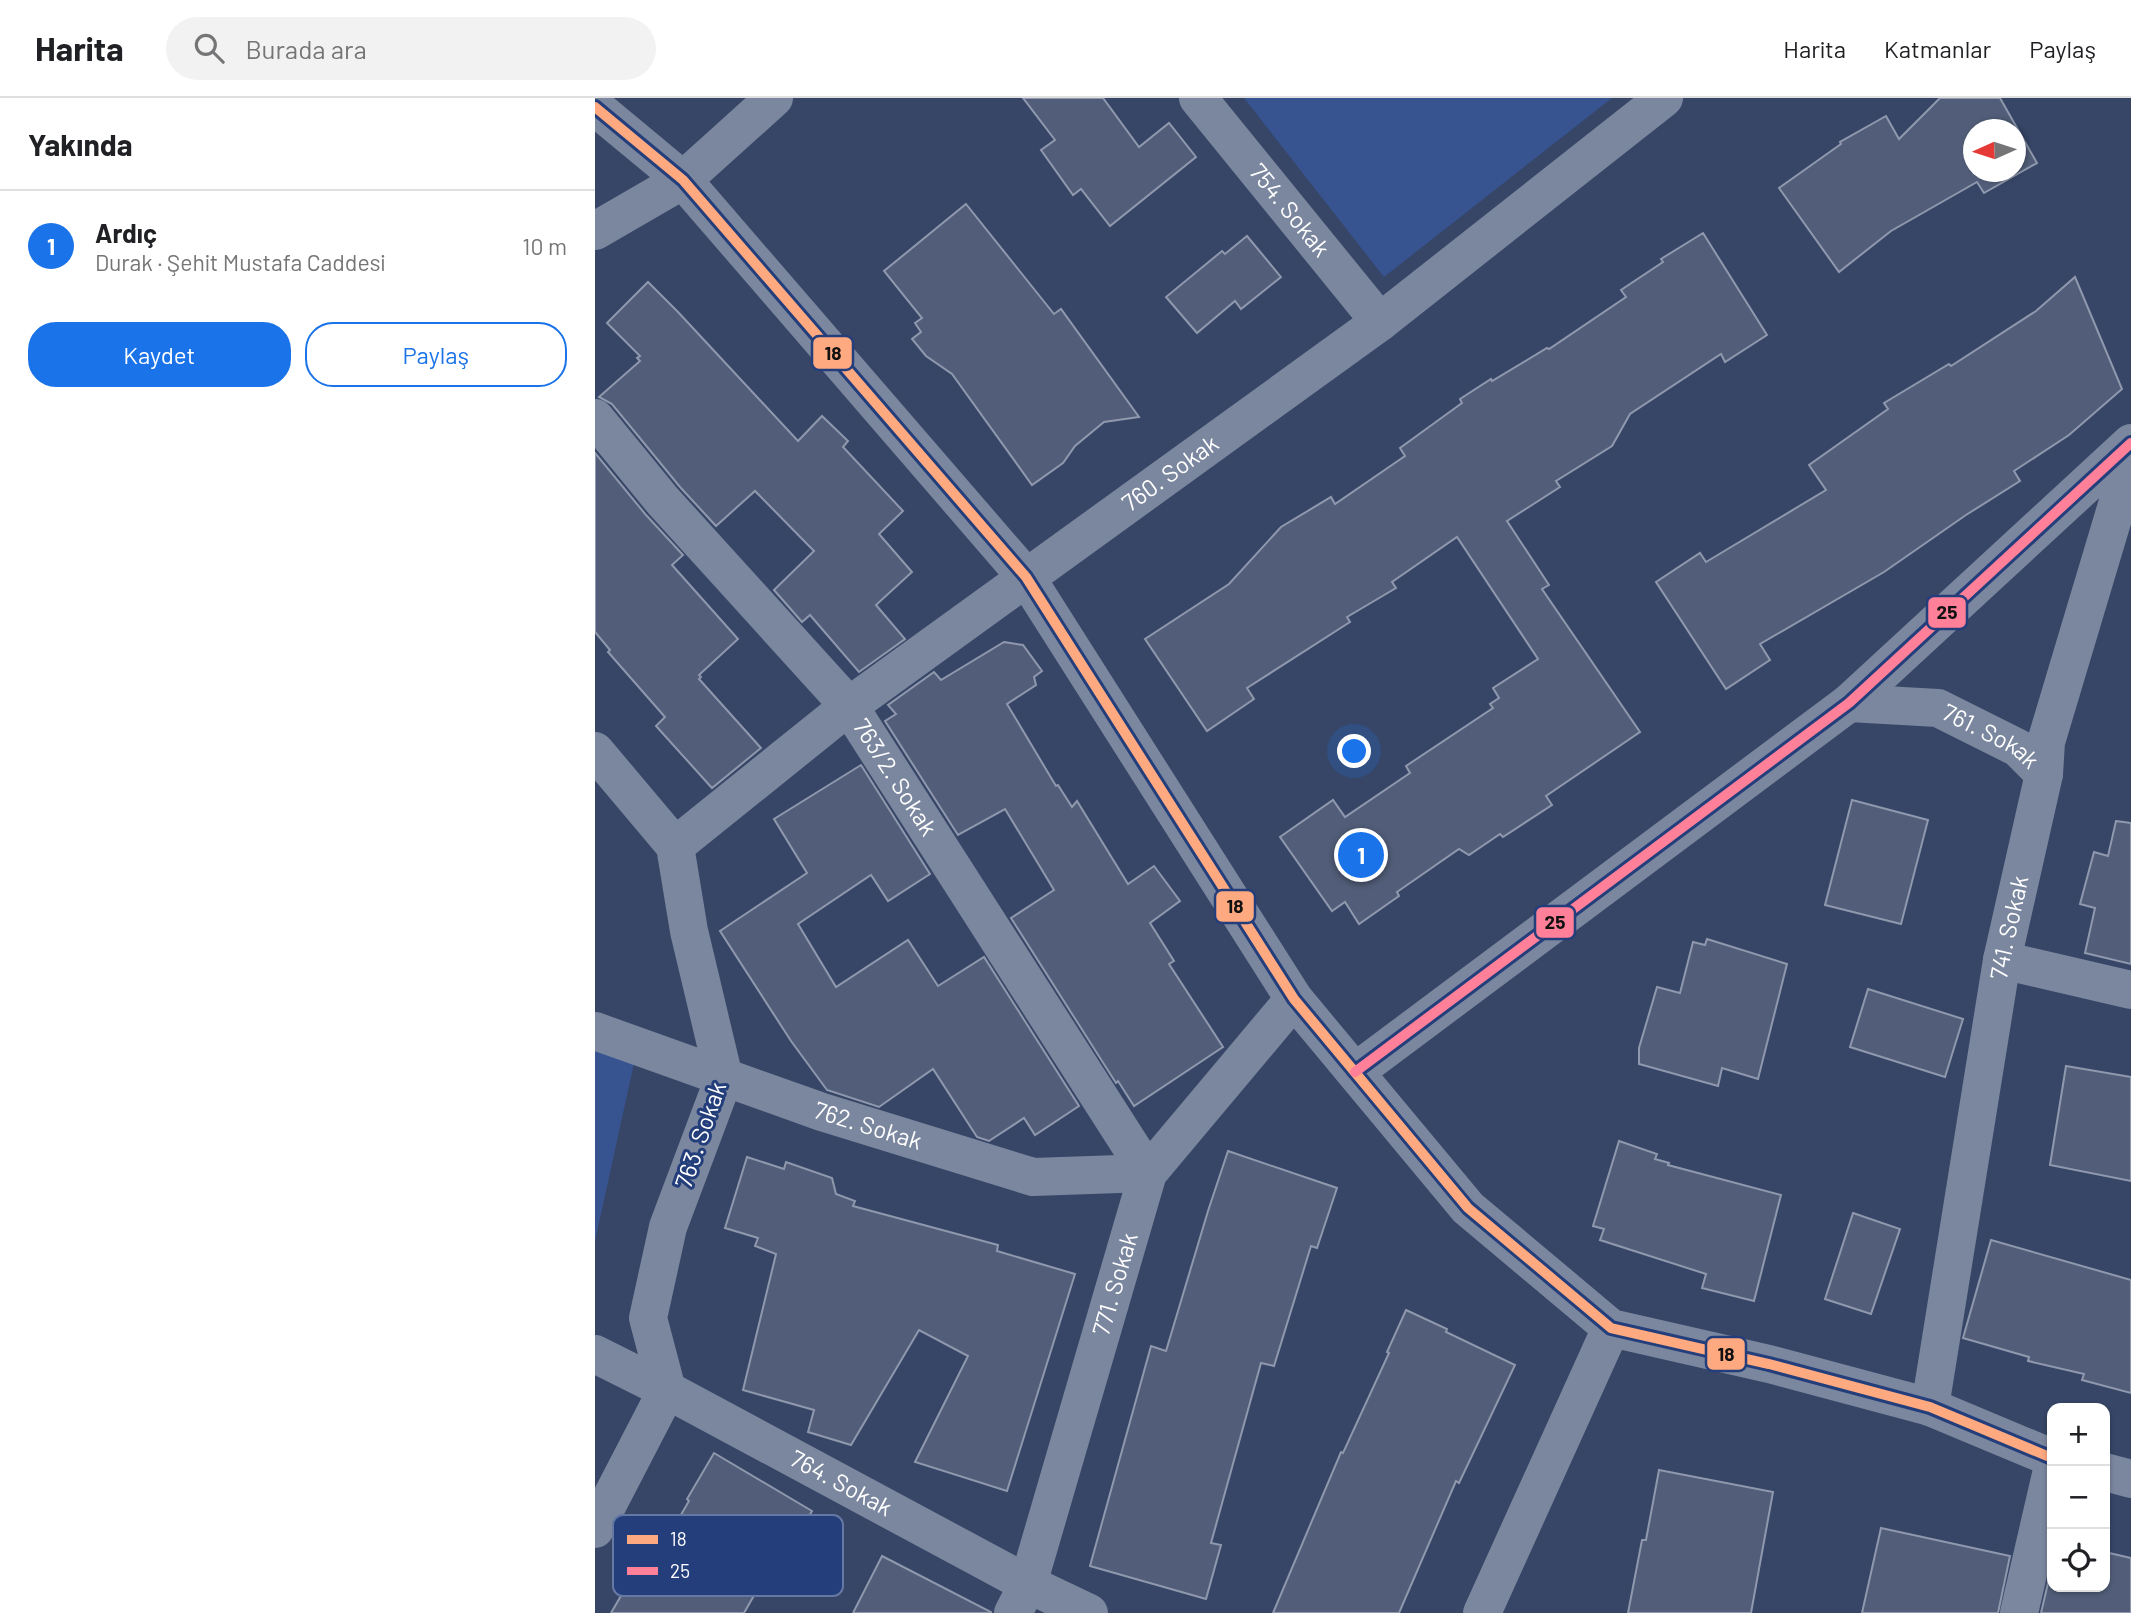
<!DOCTYPE html>
<html lang="tr">
<head>
<meta charset="utf-8">
<style>
  :root { --surface:#fff; --page:#f2f2f2; --text:#202124; --muted:#757577; --line:#e0e0e0; --accent:#1a73e8 }
  body { margin:0; font-family:Barlow,sans-serif; background:var(--page); color:var(--text) }
  .controls { position:absolute; right:21px; bottom:21px; display:grid; overflow:hidden; border-radius:14px; box-shadow:0 2px 5px #0004 }
  .controls button { width:63px; height:63px; display:grid; place-items:center; padding:0; border:0; border-bottom:2px solid var(--line); background:var(--surface); color:var(--text); font:35px sans-serif }
  .compass { position:absolute; left:1368px; top:21px; width:63px; height:63px; border-radius:50%; background:var(--surface); box-shadow:0 2px 5px #0004; rotate:267deg }
  .you { position:absolute; left:760px; top:654px; width:24px; height:24px; margin:-18px; border:5px solid #fff; border-radius:50%; background:#1a73e8; box-shadow:0 0 0 10px #1a73e833 }
  .badge { display:grid; place-items:center; width:46px; height:46px; border-radius:50%; background:var(--accent); color:#fff; font-size:23px; font-weight:700 }
  .pin { position:absolute; translate:-50% -50%; border:4px solid #fff; box-shadow:0 2px 7px #0006 }
  .list { margin:0; padding:0; list-style:none }
  h2 { display:flex; justify-content:space-between; align-items:center; height:91px; margin:0; padding:0 28px; font-size:30px }
  h2 small { font-size:23px; font-weight:400; color:var(--muted) }
  .list li { display:grid; grid-template-columns:46px 1fr auto; gap:21px; align-items:center; box-sizing:border-box; height:112px; padding:0 28px; border-top:2px solid var(--line) }
  .list b { display:block; font-size:26px; white-space:nowrap }
  .list p { margin:0; font-size:23px; white-space:nowrap; color:var(--muted) }
  .list em { font-size:23px; font-style:normal; color:var(--muted) }
  .actions { display:flex; gap:14px; padding:21px 28px }
  .actions a { flex:1; padding:16px 0; border:2px solid var(--accent); border-radius:28px; text-align:center; font-size:24px; color:var(--accent) }
  .actions .main { background:var(--accent); color:#fff }
  .icon { flex:none; width:38px; height:38px; fill:none; stroke:currentColor; stroke-width:2; stroke-linecap:round; stroke-linejoin:round }
  .map { position:relative; flex:none; width:1536px; height:1515px; overflow:hidden }
  header { display:flex; align-items:center; gap:42px; box-sizing:border-box; height:98px; padding:0 35px; background:var(--surface); border-bottom:2px solid var(--line) }
  header strong { font-size:33px }
  nav { display:flex; gap:38px; margin-inline-start:auto; font-size:24px }
  .search { width:490px; height:63px; background:var(--page); display:flex; align-items:center; gap:18px; box-sizing:border-box; padding:0 24px; border-radius:38px; color:var(--muted); font-size:26px }
  main { display:flex }
  aside { flex:1; background:var(--surface) }
  .map>svg:first-child { display:block }
  .green { fill:#375491 }
  .building { fill:#525e79; stroke:#8f98ad; stroke-width:2; fill-rule:evenodd }
  .lines { fill:none; stroke-linecap:round; stroke-linejoin:round }
  .minor { stroke:#7b879e; stroke-width:38 }
  .bus-1-casing { stroke:#233e7b; stroke-width:16 }
  .bus-2-casing { stroke:#233e7b; stroke-width:16 }
  .bus-1 { stroke:#ffa980; stroke-width:10 }
  .bus-2 { stroke:#ff8098; stroke-width:10 }
  .labels { text-anchor:middle; stroke-width:6; stroke-linejoin:round; paint-order:stroke }
  .street-label { font-size:24px; fill:#fff; stroke:#233e7b }
  .key { fill:#233e7b; stroke:#6578a3; stroke-width:2 }
  .key-label { font-size:19px; fill:#fff }
  .line-badge { stroke:#233e7b; stroke-width:2.5 }
  .pale-badge-label { font-size:19px; text-anchor:middle; font-weight:bold; fill:#111 }
</style>
</head>
<body>
<header>
<strong>Harita</strong>
<div class="search"><svg class="icon" aria-label="search" viewBox="0 0 24 24"><circle cx="10" cy="10" r="6"/><path d="M15 15l6 6"/></svg>Burada ara</div>
<nav><a>Harita</a><a>Katmanlar</a><a>Paylaş</a></nav>
</header>
<main>
<aside>
<h2>Yakında<small></small></h2>
<ul class="list">
<li><span class="badge">1</span><div><b>Ardıç</b><p>Durak · Şehit Mustafa Caddesi</p></div><em>10 m</em></li>
</ul>
<div class="actions"><a class="main">Kaydet</a><a>Paylaş</a></div>
</aside>
<div class="map">
<svg width="1536" height="1515" viewBox="0 0 1536 1515">
  <rect width="100%" height="100%" fill="#374667"/>
  <g class="green">
    <path d="M 649,0 L 1017,0 L 789,179 Z"/>
    <path d="M 0,951 L 39,965 L 0,1143 Z"/>
  </g>
  <g class="building">
    <path d="M 428,0 L 508,0 L 544,49 L 574,25 L 601,59 L 515,128 L 486,91 L 478,97 L 446,52 L 460,42 Z"/>
    <path d="M 1345,0 L 1405,0 L 1442,65 L 1389,95 L 1382,84 L 1296,133 L 1244,174 L 1184,90 L 1246,46 L 1245,44 L 1291,18 L 1304,41 ZM 1378,32 L 1420,32 L 1420,74 L 1378,74 Z"/>
    <path d="M 371,106 L 459,216 L 466,211 L 544,319 L 509,324 L 480,348 L 468,365 L 437,387 L 357,276 L 331,258 L 317,241 L 326,234 L 320,225 L 327,220 L 289,173 Z"/>
    <path d="M 1108,135 L 1172,237 L 1130,264 L 1126,256 L 1035,316 L 1017,348 L 961,383 L 965,389 L 912,423 L 954,487 L 947,491 L 1045,634 L 951,698 L 957,707 L 908,739 L 905,736 L 874,757 L 864,751 L 802,794 L 804,798 L 764,826 L 750,804 L 737,813 L 685,739 L 738,702 L 750,719 L 815,675 L 811,668 L 898,610 L 895,606 L 904,600 L 898,590 L 943,561 L 862,439 L 797,484 L 801,490 L 752,519 L 755,524 L 652,590 L 659,601 L 612,633 L 550,541 L 634,486 L 686,429 L 736,399 L 740,406 L 810,358 L 805,350 L 867,305 L 865,301 L 896,281 L 897,283 L 952,250 L 954,251 L 1031,199 L 1026,192 L 1068,164 L 1066,161 Z"/>
    <path d="M 652,138 L 686,179 L 646,211 L 640,203 L 602,235 L 571,199 L 627,153 L 630,156 Z"/>
    <path d="M 1480,179 L 1527,291 L 1474,337 L 1419,373 L 1425,383 L 1371,417 L 1289,474 L 1165,546 L 1175,562 L 1131,591 L 1061,484 L 1105,455 L 1111,464 L 1231,392 L 1214,367 L 1293,311 L 1289,305 L 1354,266 L 1356,268 L 1441,213 Z"/>
    <path d="M 53,184 L 83,214 L 203,343 L 227,318 L 253,343 L 248,349 L 308,413 L 284,436 L 317,474 L 281,507 L 310,541 L 264,574 L 215,517 L 207,524 L 179,492 L 219,453 L 160,393 L 121,428 L 85,389 L 17,306 L 4,299 L 45,263 L 42,260 L 45,258 L 12,225 Z"/>
    <path d="M 0,355 L 51,417 L 88,457 L 77,467 L 143,541 L 104,577 L 106,579 L 104,581 L 166,650 L 117,690 L 61,628 L 70,619 L 13,554 L 15,552 L 0,534 Z"/>
    <path d="M 409,544 L 428,547 L 447,573 L 439,579 L 441,587 L 412,606 L 461,688 L 463,687 L 477,709 L 482,703 L 533,786 L 559,768 L 585,803 L 555,825 L 579,863 L 574,866 L 628,949 L 539,1008 L 523,983 L 521,985 L 416,820 L 459,792 L 410,711 L 363,737 L 290,623 L 301,616 L 293,607 L 339,574 L 346,582 Z"/>
    <path d="M 266,667 L 335,776 L 293,803 L 276,777 L 203,826 L 241,889 L 313,842 L 343,888 L 389,859 L 484,1008 L 440,1037 L 429,1020 L 394,1043 L 382,1039 L 338,971 L 284,1009 L 232,992 L 196,943 L 125,833 L 212,775 L 179,721 Z"/>
    <path d="M 1257,702 L 1333,722 L 1306,826 L 1230,807 Z"/>
    <path d="M 1521,723 L 1536,725 L 1536,866 L 1490,855 L 1500,810 L 1485,806 L 1499,754 L 1513,758 Z"/>
    <path d="M 1112,841 L 1192,866 L 1163,981 L 1127,970 L 1123,988 L 1044,966 L 1044,950 L 1062,889 L 1085,895 L 1098,844 L 1110,847 Z"/>
    <path d="M 1273,891 L 1368,921 L 1350,979 L 1255,949 Z"/>
    <path d="M 1471,968 L 1536,979 L 1536,1083 L 1455,1067 Z"/>
    <path d="M 1024,1043 L 1062,1056 L 1060,1061 L 1074,1065 L 1073,1067 L 1186,1097 L 1159,1203 L 1107,1190 L 1111,1176 L 1005,1142 L 1009,1131 L 998,1128 Z"/>
    <path d="M 633,1053 L 742,1090 L 722,1150 L 716,1148 L 679,1268 L 666,1265 L 616,1445 L 626,1447 L 611,1501 L 495,1468 L 556,1248 L 571,1253 L 613,1113 Z"/>
    <path d="M 152,1059 L 189,1071 L 191,1064 L 237,1080 L 241,1096 L 260,1103 L 258,1108 L 403,1147 L 402,1153 L 480,1176 L 412,1393 L 320,1364 L 373,1258 L 324,1232 L 256,1347 L 213,1334 L 219,1312 L 148,1292 L 181,1156 L 160,1148 L 163,1140 L 130,1130 Z"/>
    <path d="M 1258,1115 L 1305,1131 L 1276,1216 L 1230,1201 Z"/>
    <path d="M 1396,1142 L 1536,1182 L 1536,1295 L 1487,1282 L 1489,1276 L 1433,1263 L 1434,1259 L 1368,1240 Z"/>
    <path d="M 811,1212 L 852,1231 L 851,1234 L 920,1267 L 864,1385 L 861,1383 L 804,1515 L 678,1515 L 746,1354 L 748,1355 L 794,1255 L 792,1254 Z"/>
    <path d="M 119,1355 L 217,1413 L 194,1452 L 185,1452 L 149,1515 L 16,1515 L 45,1465 L 55,1470 L 94,1403 L 92,1401 Z"/>
    <path d="M 1064,1372 L 1178,1394 L 1156,1515 L 1033,1515 L 1047,1442 L 1051,1442 Z"/>
    <path d="M 1286,1430 L 1415,1458 L 1403,1515 L 1267,1515 Z"/>
    <path d="M 1510,1454 L 1536,1460 L 1536,1515 L 1446,1515 L 1457,1468 L 1457,1489 L 1510,1489 Z"/>
    <path d="M 287,1458 L 396,1514 L 396,1515 L 258,1515 Z"/>
  </g>
  <g class="lines">
    <g class="minor">
      <path id="s1" d="M 603,0 L 785,224"/>
      <path d="M 0,9 L 88,82 L 431,479 L 699,901 L 873,1110 L 1016,1230 L 1174,1266 L 1335,1309 L 1457,1360"/>
      <path d="M 0,133 L 88,82 L 179,0"/>
      <path id="s2" d="M 0,320 L 68,403 L 254,608 L 553,1075"/>
      <path id="s3" d="M 1254,605 L 1343,610 L 1423,650 L 1449,676"/>
      <path d="M 0,653 L 80,748 L 94,833 L 129,980 L 73,1129 L 53,1220 L 72,1292 L 0,1431"/>
      <path id="s4" d="M 80,748 L 254,608 L 785,224 L 1069,0"/>
      <path d="M 1407,862 L 1536,892"/>
      <path id="s5" d="M 0,933 L 227,1014 L 438,1079 L 553,1075"/>
      <path d="M 760,974 L 1254,605 L 1536,345"/>
      <path id="s6" d="M 0,1256 L 72,1292 L 433,1486 L 494,1515"/>
      <path id="s7" d="M 1335,1309 L 1407,862 L 1449,676 L 1451,644 L 1536,360"/>
      <path d="M 1510,1374 L 1536,1381"/>
      <path id="s8" d="M 418,1515 L 433,1486 L 553,1075 L 699,901"/>
      <path d="M 887,1515 L 1016,1230"/>
      <path d="M 1424,1515 L 1457,1372"/>
    </g>
    <g class="bus-1-casing">
      <path id="bus-1" d="M 0,9 L 88,82 L 431,479 L 699,901 L 873,1110 L 1016,1230 L 1174,1266 L 1335,1309 L 1457,1360"/>
    </g>
    <g class="bus-2-casing">
      <path id="bus-2" d="M 760,974 L 1254,605 L 1536,345"/>
    </g>
    <use href="#bus-1" class="bus-1"/>
    <use href="#bus-2" class="bus-2"/>
  </g>
  <g class="labels">
    <g class="street-label">
      <text dy="8" stroke="none"><textPath href="#s1" startOffset="145">754. Sokak</textPath></text>
      <text dy="8" stroke="none"><textPath href="#s4" startOffset="620">760. Sokak</textPath></text>
      <text dy="8" stroke="none"><textPath href="#s3" startOffset="149">761. Sokak</textPath></text>
      <text dy="8" stroke="none"><textPath href="#s2" startOffset="469">763/2. Sokak</textPath></text>
      <text dy="8" stroke="none"><textPath href="#s7" startOffset="486">741. Sokak</textPath></text>
      <text dy="8" stroke="none"><textPath href="#s5" startOffset="289">762. Sokak</textPath></text>
      <text transform="translate(106 1037) rotate(-71)" y="8">763. Sokak</text>
      <text dy="8" stroke="none"><textPath href="#s8" startOffset="345">771. Sokak</textPath></text>
      <text dy="8" stroke="none"><textPath href="#s6" startOffset="278">764. Sokak</textPath></text>
    </g>
  </g>
  <rect x="18" y="1417" width="230" height="81" rx="10" class="key"/>
  <rect x="32" y="1437" width="31" height="9" fill="#ffa980"/>
  <rect x="32" y="1469" width="31" height="8" fill="#ff8098"/>
  <g class="key-label">
    <text x="75" y="1448">18</text>
    <text x="75" y="1480">25</text>
  </g>
  <g class="line-badge">
    <rect x="217" y="238" width="41" height="34" rx="7" fill="#ffa980"/>
    <rect x="1332" y="498" width="40" height="33" rx="7" fill="#ff8098"/>
    <rect x="620" y="792" width="40" height="33" rx="7" fill="#ffa980"/>
    <rect x="940" y="808" width="40" height="33" rx="7" fill="#ff8098"/>
    <rect x="1111" y="1239" width="40" height="34" rx="7" fill="#ffa980"/>
  </g>
  <g class="pale-badge-label">
    <text x="238" y="262">18</text>
    <text x="1352" y="521">25</text>
    <text x="640" y="815">18</text>
    <text x="960" y="831">25</text>
    <text x="1131" y="1263">18</text>
  </g>
</svg>
<div class="controls">
<button>+</button>
<button>−</button>
<button><svg class="icon" aria-label="locate" viewBox="0 0 24 24"><circle cx="12" cy="12" r="6"/><path d="M12 2v4M12 18v4M2 12h4M18 12h4"/></svg></button>
</div>
<svg class="compass" viewBox="-18 -18 36 36"><path d="M0-13l5 13h-10z" fill="#e53935"/><path d="M0 13l5-13h-10z" fill="#757577"/></svg>
<div class="you"></div>
<div class="pin badge" style="left:766px;top:757px">1</div>
</div>
</main>
</body>
</html>
